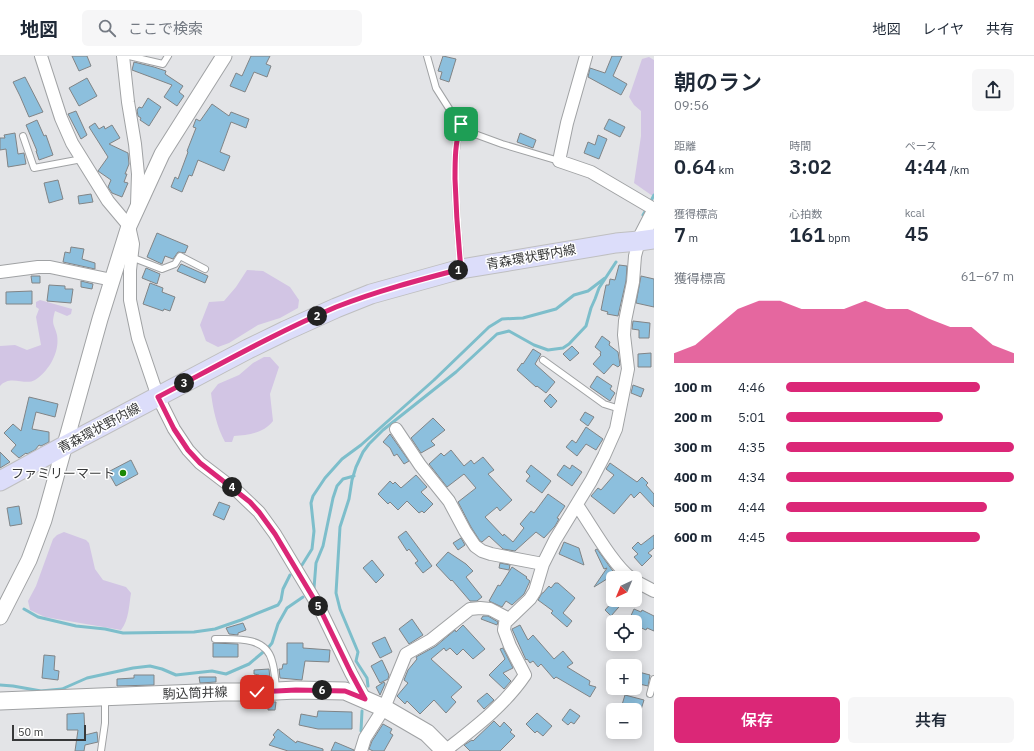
<!DOCTYPE html>
<html lang="ja">
<meta charset="utf-8">
<style>
:root{--surface:#fff;--page:#f6f6f7;--text:#1f2937;--muted:#747a83;--line:#e0e1e3;--accent:#db2777}
body{margin:0;font-family:"IBM Plex Sans","Noto Sans JP",sans-serif;background:var(--page);color:var(--text);height:100vh;display:flex;flex-direction:column;font-size:15px;white-space:nowrap}
*{box-sizing:border-box;margin:0}
p{font-size:13px;color:var(--muted)}
.icon{flex:none;width:22px;height:22px;fill:none;stroke:currentColor;stroke-width:2;stroke-linecap:round;stroke-linejoin:round}
.map{position:relative;flex:1;overflow:hidden}
.details{display:flex;flex-direction:column;background:var(--surface);width:380px}
.details>*{flex:none}
.needle{width:26px;rotate:224deg}
.buttons{position:absolute;left:606px;top:515px;display:grid;gap:8px}
.buttons a{display:grid;place-items:center;width:36px;height:36px;border-radius:6px;background:var(--surface);box-shadow:0 2px 10px #0003;font-size:20px}
.scale{position:absolute;left:12px;bottom:10px;width:74px;box-sizing:border-box;padding-left:4px;border:2px solid #373839;border-top:0;font-size:11px;line-height:14px;white-space:nowrap;color:#373839;-webkit-text-stroke:3px #fff;paint-order:stroke}
.pin{position:absolute;display:grid;place-items:center;width:34px;height:34px;color:#fff;margin:-17px;border-radius:8px;box-shadow:0 2px 6px #0006}
.km{position:absolute;width:20px;height:20px;margin:-10px;border-radius:50%;background:#222;color:#fff;font-size:11px;line-height:20px;text-align:center}
.round{display:grid;place-items:center;flex:none;width:42px;height:42px;border-radius:6px;background:var(--page)}
.summary{display:flex;align-items:center;justify-content:space-between;height:68px;padding:0 20px}
h1{font-size:22px;font-weight:600;line-height:30px}
.metrics{display:grid;grid-template-columns:repeat(3,1fr);gap:6px;height:68px;padding:4px 20px}
.metrics div{display:grid;align-content:center}
.metrics b{font-size:20px;font-weight:600}
.metrics small{font-size:11px;font-weight:400}
.metrics p{font-size:11px}
.chart{height:112px;padding:8px 20px}
.chart p{display:flex;justify-content:space-between}
.chart svg{width:100%;height:72px;margin-top:4px;fill:var(--accent);opacity:.7}
.primary-button{display:flex;gap:8px;margin-top:auto;padding:8px 20px}
.primary-button a{flex:1;height:46px;border-radius:6px;background:var(--accent);color:#fff;font-size:16px;font-weight:600;line-height:46px;text-align:center}
.primary-button a+a{background:var(--page);color:var(--text)}
ul{padding:0 20px;list-style:none;font-size:13px}
li{display:grid;grid-template-columns:64px 48px 1fr;align-items:center;height:30px}
li i{height:10px;border-radius:5px;background:var(--accent)}
header{display:flex;align-items:center;gap:24px;box-sizing:border-box;height:56px;padding:0 20px;background:var(--surface);border-bottom:1px solid var(--line)}
header strong{font-size:19px}
nav{display:flex;gap:22px;margin-inline-start:auto;font-size:14px}
.search{width:280px;height:36px;background:var(--page);display:flex;align-items:center;gap:10px;box-sizing:border-box;padding:0 14px;border-radius:6px;color:var(--muted);font-size:15px}
main{display:flex;flex:1;min-height:0}
.map>svg:first-child{display:block}
.green{fill:#d2c5e4}
.lines{fill:none;stroke-linecap:round;stroke-linejoin:round}
.stream{stroke:#7dbecb;stroke-width:3}
.building{fill:#8cbfdd;stroke:#818486}
.service-casing{stroke:#a0a2a4;stroke-width:8}
.minor-casing{stroke:#a0a2a4;stroke-width:14}
.tertiary-casing{stroke:#a0a2a4;stroke-width:17}
.secondary-casing{stroke:#a0a2a4;stroke-width:19}
.primary-casing{stroke:#bfbfc0;stroke-width:21}
.service{stroke:#fff;stroke-width:6}
.minor{stroke:#fff;stroke-width:12}
.tertiary{stroke:#fff;stroke-width:15}
.secondary{stroke:#fff;stroke-width:17}
.primary{stroke:#dcddfa;stroke-width:19}
.route-casing{stroke:#fff;stroke-width:8}
.route{stroke:#db2777;stroke-width:5}
.poi-dot{fill:#1a8905;stroke:#fff;stroke-width:1.5}
.labels{text-anchor:middle;dominant-baseline:central;stroke-width:3;stroke-linejoin:round;paint-order:stroke}
.street-label{font-size:13px;fill:#373839;stroke:#fff}
.poi-label{font-size:13px;fill:#373839;stroke:#fff;text-anchor:end}
</style>
<header>
<strong>地図</strong>
<div class="search"><svg class="icon" aria-label="search" viewBox="0 0 24 24"><circle cx="10" cy="10" r="6"/><path d="M15 15l6 6"/></svg>ここで検索</div>
<nav><a>地図</a><a>レイヤ</a><a>共有</a></nav>
</header>
<main>
<div class="map">
<svg width="654" height="695" viewBox="0 0 654 695">
<rect width="100%" height="100%" fill="#e3e4e7"/>
<path class="green" d="M649,1L654,4V141L634,127L641,80V55L634,49L629,41L642,3Z
M247,214L263,215L290,231L299,244L298,252L280,262L258,269L229,287L218,291L206,285L200,269L209,246L224,245L236,231Z
M40,244L72,253L71,258L67,260L55,255C51,269 54,267 57,279C60,296 49,315 35,324C25,330 10,318 0,330V290L15,289L27,294L41,289L36,261L39,253L36,251V246Z
M264,301H270L279,311L270,338L273,365C264,377 248,379 234,380L232,386H225C217,371 213,354 211,337L218,328L239,319L253,307Z
M64,476L86,484L89,487L95,513L103,524L126,531L131,537C129,549 129,564 121,574L45,561L30,554L28,545L36,530L53,483L57,479Z"/>
<g class="lines">
<path class="stream" d="M651,145L654,139
M643,159L646,154
M302,509L312,493L314,475L311,447L313,440L325,422L342,403L361,389L434,324L489,271L502,263L523,262L556,253L574,239L588,235L605,222
M314,532L316,507L323,490L333,442L337,430L343,423L354,420
M24,553L38,561L59,566L76,570L105,573L123,577L194,576L215,573L241,564L278,549L281,544L283,533L290,519
M0,629L13,630L41,635L62,633L87,622L133,612L150,610L162,613L176,619L212,615L226,618L249,608L268,592L272,587L278,568L287,552L303,541
M368,630L367,622L356,605L358,596L340,553L336,537L340,471L349,443L352,424L356,411L363,396L369,388L383,374L456,316L497,278L509,275L534,289L548,294L563,292L569,288L586,270L591,252L595,243L599,232L616,206
M361,675L362,655"/>
</g>
<path class="building" d="M72,0H87L91,10L79,15Z
M251,0H270L266,8L271,10L267,21L254,16L245,36L230,30L236,17L242,20Z
M443,0L456,3L449,26L440,23L442,16L438,15Z
M612,0H622L613,20L627,28L621,39L588,21L590,12L605,17Z
M134,6L154,11L166,15L165,18L183,30L179,36L184,40L177,50L164,41L172,29L132,14Z
M25,21L43,56L29,61L20,40L13,26Z
M87,22L97,40L79,50L69,32Z
M148,42L161,51L149,70L140,64L141,62L138,60L137,54L139,51L142,52Z
M212,48L229,60L231,56L249,63L246,72L231,66L220,96L230,100L224,115L198,104L192,120L189,119L182,136L171,131L175,121L178,123L188,96L187,95L196,72L193,71L196,63L200,65Z
M76,55L87,79L81,83L68,58Z
M609,63L625,71L620,81L604,73Z
M37,64L44,80L46,79L53,99L39,104L36,95H37L26,69Z
M95,67L99,73L104,70L105,73L112,69L120,82L109,88L128,97L129,108L125,118H127L124,126L128,127L122,141L112,137L108,131L111,124L98,115L108,101L89,71Z
M15,77L18,98L24,97L26,108L8,111L6,93L0,94V82H5L4,79Z
M520,77L536,84L533,92L517,86Z
M598,79L607,83L599,103L584,97L588,86L595,89Z
M58,124L63,143L49,147L44,127Z
M91,138L93,146L79,148L78,140Z
M157,177L188,190L185,197L178,196L173,203L165,200L162,208L147,201Z
M71,191L84,193L82,203L95,207V213L63,206L65,196L70,197Z
M181,208L208,220L205,227L177,215Z
M619,209L627,210L626,225L618,260L607,258L608,256L601,254L606,229H609L610,223L615,224Z
M146,212L160,218L157,228L142,222Z
M31,220H40V227H32Z
M641,220L654,223V251L636,247Z
M81,225L93,228L92,233L81,231Z
M150,227L163,232L162,236L175,241L170,255L164,253L163,255L143,248Z
M49,229L65,230V233H73L71,247L47,245Z
M32,235V248H6V236Z
M633,265L650,267L649,282H639V274L632,273Z
M602,280L610,286L609,289L618,296L620,309L618,311L613,308L604,318L593,308L601,299L600,298L601,296L595,291Z
M572,290L579,297L570,305L563,298Z
M533,293L541,298L535,308L555,326L546,337L537,330L536,331L517,314L522,307L523,308Z
M651,297V311H638V298Z
M597,320L612,330L610,333L615,337L610,345L590,331Z
M633,329L644,333L641,341L631,337Z
M550,338L557,345L551,352L544,345Z
M29,341L58,348L55,361L36,356L32,373L49,376V386L41,390L39,389L35,394L27,398L26,397L19,402L11,395L16,389L4,377L13,368L21,375Z
M585,356L594,361L588,370L580,364Z
M433,362L445,374L431,385L435,389L421,397L411,382Z
M586,371L603,383L596,394L586,388L577,400L566,391L572,384L576,387Z
M390,378L409,405L404,408L397,398L394,400L390,392L383,386Z
M451,394L464,410L471,404L474,408L483,401L494,414L488,418L512,444L500,455L497,451L485,461L503,480L504,478L513,486L524,472L520,468L531,455L534,457L548,438L565,450L557,462L559,463L555,470L544,482L536,476L515,495L503,493L489,480L482,486L480,485L471,471L458,446L476,432L464,418L447,431L429,408L441,397L444,400Z
M0,396L10,406L0,412Z
M131,404L138,418L116,430L108,416Z
M610,407L637,426L642,421L648,427L646,429L654,438V451L640,436L634,442L631,438L614,458L591,440L598,432L601,434L614,419L606,413Z
M531,409L551,425L542,437L526,425L530,420L526,416Z
M564,409L570,413L572,409L582,416L572,430L557,419Z
M416,419L427,431L421,436L433,448L424,457L422,455L419,457L407,445L398,454L390,446L388,448L378,438L390,425L393,428L395,426L401,432Z
M219,446L230,450L224,464L213,459Z
M19,450L22,468L10,470L7,452Z
M406,475L432,510L423,517L415,507L418,505L409,493L407,495L398,481Z
M654,479V492L648,497L652,500L642,510L634,501L638,498L632,492L638,486L641,489Z
M461,482L465,489L458,494L453,487Z
M564,486L579,492L584,509L559,498Z
M597,493L615,518L594,531L607,512L604,513L595,494Z
M448,496L466,508L473,515L466,521L482,541L477,545H470L452,524L451,525L436,509Z
M372,504L384,519L376,527L363,512Z
M500,507L510,509L509,514L499,512Z
M512,511L527,521L526,522L530,525L524,538L512,549L506,545L502,551L489,545L498,529L500,530Z
M555,527H558L575,542L563,557L572,565L567,571L551,557L553,555L538,544L542,537H543L549,530L551,532Z
M614,544H625L611,560L605,554Z
M634,553L641,556L642,554L654,560V575L647,572L646,574L635,569V566H628Z
M483,560H488L498,566L497,569L481,563Z
M412,563L423,579L409,588L399,573Z
M243,567L246,574L238,577V579L229,578L226,572Z
M463,569L485,593L473,603L463,593L457,599L450,592L446,595L444,592L431,603L462,631L451,641L456,646L446,657L434,644L420,658L407,645L405,648L397,640L408,627L404,624L408,614L417,603L416,601L436,590L455,574L456,576Z
M520,569L528,584L533,579L554,603L563,595L573,607L567,611L590,625L589,629L596,631L590,641L556,621L554,623L541,608L538,611L533,605L530,607L527,603L526,604L512,573Z
M385,581L392,596L380,602L372,587Z
M213,587L238,588V601H213Z
M287,587H303V592L330,594L329,606L305,605L302,624L280,622L279,613H282L283,608H287Z
M503,592L513,612L503,617L511,625L504,633L489,619L505,603L500,593Z
M44,599L55,600L54,614L59,615L58,624L42,622Z
M382,604L389,619L388,623L380,627L371,610Z
M269,613L270,623H259V619L254,618V614Z
M635,615L650,619L648,630L635,627Z
M134,619H154V629L117,630V623L134,622Z
M199,621H216V626L200,627Z
M384,626L385,628L380,639L376,631Z
M487,637L494,644L484,653L477,645Z
M625,639L644,644L640,657L635,655V654L621,652Z
M268,646H276L275,654H268Z
M570,653L580,660L574,668L571,666L568,669L562,664Z
M318,655L352,656V673H318L299,669L301,658L317,661Z
M84,657L85,679L97,676L98,686L85,689L84,695H75L78,674H67V658Z
M537,657L552,670L543,680L537,675L535,677L526,668Z
M494,665L500,671L504,666L512,674L510,676L515,680L500,695H470L464,689L472,684L473,685Z
M383,668L392,673L390,677L393,679L384,695H373L369,693L372,685Z
M278,673L296,687L297,685L323,693V695H288L269,689L275,681L273,679Z
M335,686L354,694V695H331Z"/>
<g class="lines">
<g class="service-casing">
<path id="service" d="M129,0L163,8L168,0
M427,0L436,32L457,65L472,77L502,88L559,105
M23,80L34,112L82,103
M131,201L162,213L175,208L180,200L205,213
M461,211C458,183 456,155 455,126C455,106 455,87 461,68
M543,304L604,348L620,353
M215,583C235,583 266,580 272,605C275,614 275,624 276,633
M650,638L654,623
M101,695L105,667V641"/>
</g>
<g class="minor-casing">
<path id="minor" d="M41,0L61,62L72,87L108,145L129,170L133,188L130,214V244L138,282L158,341L174,373L188,394L200,407L238,436L259,456L275,478L320,553L351,617L365,643
M123,0L128,46L135,88L138,118L137,149
M586,0L567,67L559,105L591,116L654,153
M0,216L38,211H50L112,224
M396,373L420,409L449,445L465,475L475,490L482,495L491,498L543,508
M577,449C591,469 613,509 631,522
M635,525L654,535
M361,695L365,682L384,652L406,598L431,584L470,553L480,552L490,553L509,563
M445,695C474,672 504,650 525,619L510,590L504,574L505,567L530,543L535,535L543,508L555,484L591,425L604,400L616,373L628,313L624,279L625,265L633,226L635,200L639,185"/>
</g>
<g class="tertiary-casing">
<path id="tertiary" d="M639,185L654,156
M0,561L29,504L44,464L100,263L129,170L162,98L224,0"/>
</g>
<g class="secondary-casing">
<path id="secondary" d="M0,645L223,636H257L296,634L345,635L384,652L427,677L445,695"/>
</g>
<g class="primary-casing">
<path id="primary" d="M0,425L66,389L248,293L285,275L336,252L371,238L461,213L616,187L639,185L654,183"/>
</g>
<use href="#service" class="service"/>
<use href="#minor" class="minor"/>
<use href="#tertiary" class="tertiary"/>
<use href="#secondary" class="secondary"/>
<use href="#primary" class="primary"/>
</g>
<g class="lines">
<g class="route-casing">
<path id="route" d="M257,636L296,634L345,635L365,643L351,617L320,553L275,478L259,456L250,446L200,407L188,394L174,373L158,341C217,310 275,277 336,251C377,235 419,224 461,213C458,183 456,154 455,123C455,104 455,86 461,68"/>
</g>
<use href="#route" class="route"/>
</g>
<circle class="poi-dot" cx="123" cy="417" r="4"/>
<g class="labels">
<g class="street-label">
<text transform="translate(531 201) rotate(-10)">青森環状野内線</text>
<text transform="translate(99 372) rotate(-28)">青森環状野内線</text>
<text transform="translate(195 637) rotate(-2)">駒込筒井線</text>
</g>
<g class="poi-label">
<text x="115" y="417">ファミリーマート</text>
</g>
</g>
</svg>
<div class="buttons">
<a><svg class="needle" viewBox="-14 -14 28 28"><path d="M0-13l5 13h-10z" fill="#e53935"/><path d="M0 13l5-13h-10z" fill="#747a83"/></svg></a>
<a><svg class="icon" aria-label="locate" viewBox="0 0 24 24"><circle cx="12" cy="12" r="6"/><path d="M12 2v4M12 18v4M2 12h4M18 12h4"/></svg></a>
<a>+</a>
<a>−</a>
</div>
<div class="scale">50 m</div>
<div class="pin" style="left:461px;top:68px;background:#1e9e55"><svg class="icon" aria-label="arrive" viewBox="0 0 24 24"><path d="M6 21V4h12l-3 4 3 4H6"/></svg></div>
<div class="pin" style="left:257px;top:636px;background:#d93025"><svg class="icon" aria-label="check" viewBox="0 0 24 24"><path d="M5 12l5 5 9-10"/></svg></div>
<b class="km" style="left:458px;top:214px">1</b>
<b class="km" style="left:317px;top:260px">2</b>
<b class="km" style="left:184px;top:327px">3</b>
<b class="km" style="left:232px;top:431px">4</b>
<b class="km" style="left:318px;top:550px">5</b>
<b class="km" style="left:322px;top:634px">6</b>
</div>
<section class="details">
<div class="summary"><div><h1>朝のラン</h1><p>09:56</p></div><a class="round"><svg class="icon" aria-label="share" viewBox="0 0 24 24"><path d="M12 15V3M7 8l5-5 5 5M5 13v7h14v-7"/></svg></a></div>
<div class="metrics">
<div><p>距離</p><b>0.64<small> km</small></b></div>
<div><p>時間</p><b>3:02</b></div>
<div><p>ペース</p><b>4:44<small> /km</small></b></div>
</div>
<div class="metrics">
<div><p>獲得標高</p><b>7<small> m</small></b></div>
<div><p>心拍数</p><b>161<small> bpm</small></b></div>
<div><p>kcal</p><b>45</b></div>
</div>
<div class="chart"><p><span>獲得標高</span>61–67 m</p>
<svg viewBox="0 0 160 44" preserveAspectRatio="none"><path d="M0 44V38L10 33L20 22L30 11L40 6L50 6L60 11L70 11L80 11L90 6L100 11L110 11L120 17L130 22L140 22L150 33L160 38V44z"/></svg>
</div>
<ul>
<li><b>100 m</b>4:46<i style="width:85%"></i></li>
<li><b>200 m</b>5:01<i style="width:69%"></i></li>
<li><b>300 m</b>4:35<i style="width:100%"></i></li>
<li><b>400 m</b>4:34<i style="width:100%"></i></li>
<li><b>500 m</b>4:44<i style="width:88%"></i></li>
<li><b>600 m</b>4:45<i style="width:85%"></i></li>
</ul>
<div class="primary-button"><a>保存</a><a>共有</a></div>
</section>
</main>
